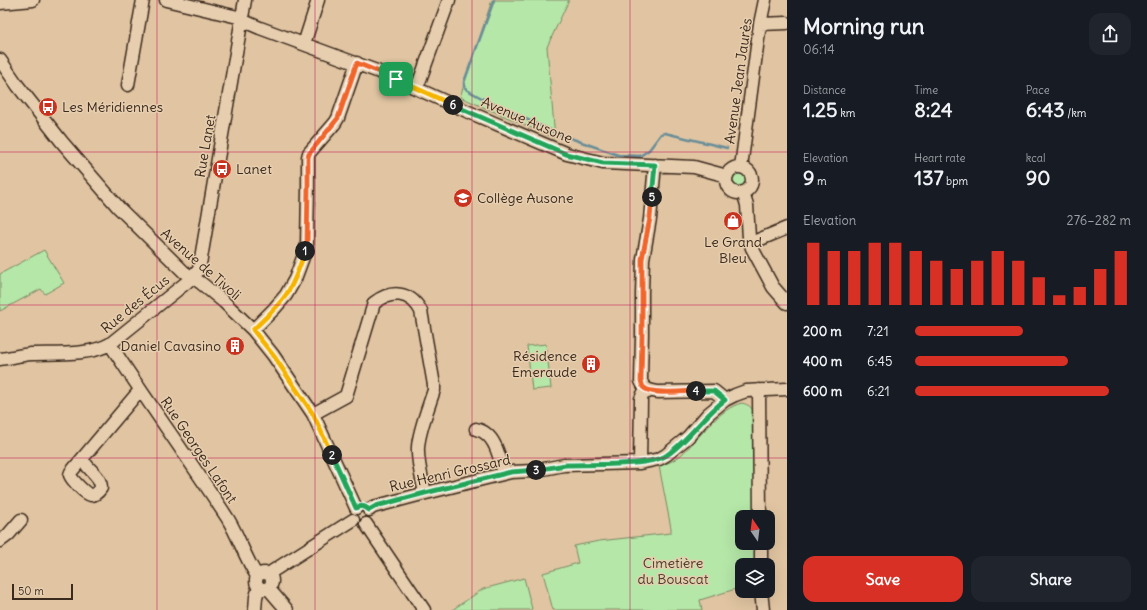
<!DOCTYPE html>
<meta charset="utf-8">
<style>
:root{--surface:#171b24;--page:#20242c;--text:#f1f3f6;--muted:#9ea1a6;--accent:#d93025}
body{margin:0;font-family:Delius,sans-serif;background:var(--page);color:var(--text);height:100vh;display:flex;flex-direction:column;font-size:15px;white-space:nowrap}
*{box-sizing:border-box;margin:0}
p{font-size:13px;color:var(--muted)}
.icon{flex:none;width:22px;height:22px;fill:none;stroke:currentColor;stroke-width:2;stroke-linecap:round;stroke-linejoin:round}
.map{position:relative;flex:1;overflow:hidden}
.sheet{display:flex;flex-direction:column;background:var(--surface);width:360px}
.sheet>*{flex:none}
.needle{width:26px;rotate:346deg}
.tools{position:absolute;left:735px;top:510px;display:grid;gap:8px}
.tools a{display:grid;place-items:center;width:40px;height:40px;border-radius:8px;background:var(--surface);box-shadow:0 4px 16px #0002;font-size:20px}
.scale{position:absolute;left:12px;bottom:10px;width:61px;box-sizing:border-box;padding-left:4px;border:2px solid #3b2a1e;border-top:0;font-size:11px;line-height:14px;white-space:nowrap;color:#3b2a1e;-webkit-text-stroke:3px #e7ceaf;paint-order:stroke}
.pin{position:absolute;display:grid;place-items:center;width:34px;height:34px;color:#fff;margin:-17px;border-radius:8px;box-shadow:0 2px 6px #0006}
.km{position:absolute;width:20px;height:20px;margin:-10px;border-radius:50%;background:#222;color:#fff;font-size:11px;line-height:20px;text-align:center}
.round{display:grid;place-items:center;flex:none;width:42px;height:42px;border-radius:12px;background:var(--page)}
.headline{display:flex;align-items:center;justify-content:space-between;height:68px;padding:0 16px}
h1{font-size:22px;font-weight:800;line-height:30px}
.metrics{display:grid;grid-template-columns:repeat(3,1fr);gap:6px;height:68px;padding:4px 16px}
.metrics div{display:grid;align-content:center}
.metrics b{font-size:20px;font-weight:800}
.metrics small{font-size:11px;font-weight:400}
.metrics p{font-size:11px}
.chart{height:112px;padding:8px 16px}
.chart p{display:flex;justify-content:space-between}
.chart svg{width:100%;height:72px;margin-top:4px;stroke:var(--accent);stroke-width:6}
.cta{display:flex;gap:8px;margin-top:auto;padding:8px 16px}
.cta a{flex:1;height:46px;border-radius:12px;background:var(--accent);color:#fff;font-size:16px;font-weight:800;line-height:46px;text-align:center}
.cta a+a{background:var(--page);color:var(--text)}
ul{padding:0 16px;list-style:none;font-size:13px}
li{display:grid;grid-template-columns:64px 48px 1fr;align-items:center;height:30px}
li i{height:10px;border-radius:5px;background:var(--accent)}
main{display:flex;flex:1;min-height:0}
.map>svg:first-child{display:block}
.green{fill:#b5e7a8;stroke:#788863}
.lines{fill:none;stroke-linecap:round;stroke-linejoin:round}
.stream{stroke:#698d98;stroke-width:2.5}
.minor-casing{stroke:#3b2a1e;stroke-width:15}
.minor{stroke:#e7ceaf;stroke-width:12}
.split-1-casing{stroke:#fff;stroke-width:8}
.split-2-casing{stroke:#fff;stroke-width:8}
.split-3-casing{stroke:#fff;stroke-width:8}
.split-4-casing{stroke:#fff;stroke-width:8}
.split-5-casing{stroke:#fff;stroke-width:8}
.split-6-casing{stroke:#fff;stroke-width:8}
.split-7-casing{stroke:#fff;stroke-width:8}
.split-1{stroke:#f0652b;stroke-width:5}
.split-2{stroke:#f5b400;stroke-width:5}
.split-3{stroke:#22a559;stroke-width:5}
.split-4{stroke:#22a559;stroke-width:5}
.split-5{stroke:#f0652b;stroke-width:5}
.split-6{stroke:#22a559;stroke-width:5}
.split-7{stroke:#f5b400;stroke-width:5}
.grid{fill:none;stroke:#c2185b;stroke-width:1;stroke-opacity:0.55}
.labels{text-anchor:middle;dominant-baseline:central;stroke-width:3;stroke-linejoin:round;paint-order:stroke}
.street-label{font-size:14px;fill:#3b2a1e;stroke:#e7ceaf}
.poi-label{font-size:14px;fill:#3b2a1e;stroke:#e7ceaf;text-anchor:start}
.park-label{font-size:14px;fill:#473d2c;stroke:#e7ceaf}
</style>
<main>
<div class="map">
<svg width="787" height="610" viewBox="0 0 787 610">
<rect width="100%" height="100%" fill="#e1c5a2"/>
<filter id="ink" filterUnits="userSpaceOnUse"><feTurbulence type="fractalNoise" baseFrequency=".025" numOctaves="2"/><feDisplacementMap in="SourceGraphic" scale="8" xChannelSelector="R" yChannelSelector="G"/><feConvolveMatrix kernelMatrix="1 2 1 2 8 2 1 2 1" color-interpolation-filters="sRGB"/></filter>
<g filter="url(#ink)">
<path class="green" d="M492,0H569L547,47L555,138L460,97Z
M733 180a7 7 0 1 1 14 0a7 7 0 1 1-14 0Z
M44,250L64,283L45,294L41,289L0,311V274Z
M546,344L551,388L532,390L527,346Z
M742,403C749,405 752,407 754,413L755,517H742V543H755L756,565H742V587L700,600L702,610H553L543,573L578,563L574,546L599,541L671,533V528L659,466C667,464 675,460 681,455C699,439 719,408 742,403Z
M524,578L532,609L530,610H452L483,589Z"/>
<g class="lines">
<path class="stream" d="M494,0L464,82V86L467,90L489,102L556,133L618,155L640,156L649,150L661,134L665,133L727,148"/>
<g class="minor-casing">
<path id="minor" d="M166,0L242,18L246,22L260,28L382,73L471,113L567,154L603,163L694,167L727,176
M0,3L33,0
M760,24L787,23
M304,44L318,0
M0,60L18,86L62,142L119,208L184,272L201,283L224,302L253,330L273,355L313,414L356,508
M128,85L143,0
M417,88L449,0
M655,165L650,219L643,259L642,293V335L641,381C645,390 648,390 658,392L714,391L725,400
M741,167L760,24L765,0
M726 180a13 13 0 1 1 26 0a13 13 0 1 1-26 0Z
M743,192L747,205L749,238L752,248L773,287L787,303
M751,243L787,228
M253,330L274,309L286,295L295,279L305,252L307,244L308,187V157L309,153L335,123L338,118L357,63
M110,344C148,403 190,460 228,519C239,537 245,558 257,576
M0,359C10,358 20,355 31,354C54,353 89,356 110,344L187,282L199,270L245,0
M759,390L760,517
M313,414L346,396L374,303C391,290 410,291 421,311L434,385V390C429,406 419,430 418,447C417,462 422,478 425,493
M476,429C479,430 483,431 485,433C497,441 500,461 504,473
M83,459C87,470 101,475 101,488C99,491 96,495 91,495C85,494 72,480 70,475L71,472L140,390
M640,463L641,399L643,394L650,391
M369,510L373,507L422,494L511,472L533,471L564,465L640,463L659,459L666,455L688,437L708,414L725,400L735,395L746,391L787,389
M366,524L424,610
M0,541L8,535L21,520
M761,543V565
M256 581a8 8 0 1 1 16 0a8 8 0 1 1-16 0Z
M268,574L353,520
M268,588L287,610
M761,591L763,610
M255,610L256,597L259,587"/>
</g>
<use href="#minor" class="minor"/>
</g>
</g>
<g class="lines" filter="url(#ink)">
<g class="split-1-casing">
<path id="split-1" d="M305,251L307,244L308,187V157L309,154L338,118L357,63L396,79"/>
</g>
<g class="split-2-casing">
<path id="split-2" d="M305,251C300,266 295,282 286,295C277,308 264,319 253,330L273,355L313,414L332,455"/>
</g>
<g class="split-3-casing">
<path id="split-3" d="M332,455L356,508C361,505 365,506 369,510L376,506L425,493L511,472L536,470"/>
</g>
<g class="split-4-casing">
<path id="split-4" d="M536,470C546,469 556,466 567,465C589,464 650,467 667,455C689,440 703,416 725,400L714,391H696"/>
</g>
<g class="split-5-casing">
<path id="split-5" d="M652,197L650,218L642,259V335L641,381C642,383 642,385 643,387C651,396 685,391 696,391"/>
</g>
<g class="split-6-casing">
<path id="split-6" d="M453,105L566,154L603,163L655,165L652,197"/>
</g>
<g class="split-7-casing">
<path id="split-7" d="M396,79L453,105"/>
</g>
<use href="#split-1" class="split-1"/>
<use href="#split-2" class="split-2"/>
<use href="#split-3" class="split-3"/>
<use href="#split-4" class="split-4"/>
<use href="#split-5" class="split-5"/>
<use href="#split-6" class="split-6"/>
<use href="#split-7" class="split-7"/>
</g>
<path class="grid" d="M157,0V610M315,0V610M472,0V610M630,0V610M0,152H787M0,305H787M0,458H787"/>
<defs>
<g id="bus-disc" transform="scale(1)"><circle r="9.5" fill="#c8321e" stroke="#e7ceaf"/><path d="M-5-6H5V4H4V6H2V4H-2V6H-4V4H-5ZM-3.5-4V0h7V-4ZM-3.5 1.2v1.5H-2V1.2ZM2 1.2v1.5H3.5V1.2Z" fill="#fff"/></g>
<g id="school-disc" transform="scale(1)"><circle r="9.5" fill="#c8321e" stroke="#e7ceaf"/><path d="M0-5L7-2L0 1L-7-2ZM-4 1L0 2.5L4 1V4Q0 6-4 4Z" fill="#fff"/></g>
<g id="shop-disc" transform="scale(1)"><circle r="9.5" fill="#c8321e" stroke="#e7ceaf"/><path d="M-5-2.5h2.3a2.7 3.5 0 0 1 5.4 0H5L5.5 6h-11ZM-1.5-2.5h3a1.5 2.3 0 0 0-3 0Z" fill="#fff"/></g>
<g id="building-disc" transform="scale(1)"><circle r="9.5" fill="#c8321e" stroke="#e7ceaf"/><path d="M-4-6H4V6H1V3H-1V6H-4ZM-2.5-4.3h1.7v1.8h-1.7ZM.8-4.3h1.7v1.8H.8ZM-2.5-1h1.7V.8h-1.7ZM.8-1h1.7V.8H.8Z" fill="#fff"/></g>
</defs>
<g fill-rule="evenodd">
<use href="#bus-disc" x="48" y="107"/>
<use href="#bus-disc" x="222" y="169"/>
<use href="#school-disc" x="463" y="198"/>
<use href="#shop-disc" x="733" y="221"/>
<use href="#building-disc" x="235" y="346"/>
<use href="#building-disc" x="591" y="364"/>
</g>
<g class="labels">
<g class="street-label">
<text transform="translate(738 81) rotate(-82)">Avenue Jean Jaurès</text>
<text transform="translate(527 120) rotate(23)">Avenue Ausone</text>
<text transform="translate(205 146) rotate(-80)">Rue Lanet</text>
<text transform="translate(201 264) rotate(41)">Avenue de Tivoli</text>
<text transform="translate(135 304) rotate(-39)">Rue des Écus</text>
<text transform="translate(199 450) rotate(56)">Rue Georges Lafont</text>
<text transform="translate(450 473) rotate(-13)">Rue Henri Grossard</text>
</g>
<g class="poi-label">
<text x="62" y="107">Les Méridiennes</text>
<text x="236" y="169">Lanet</text>
<text x="477" y="198">Collège Ausone</text>
<text x="733" y="242" text-anchor="middle">Le Grand<tspan x="733" dy="16">Bleu</tspan></text>
<text x="221" y="346" text-anchor="end">Daniel Cavasino</text>
<text x="577" y="356" text-anchor="end">Résidence<tspan x="577" dy="16">Emeraude</tspan></text>
</g>
<g class="park-label">
<text x="673" y="563">Cimetière<tspan x="673" dy="16">du Bouscat</tspan></text>
</g>
</g>
</svg>
<div class="tools">
<a><svg class="needle" viewBox="-14 -14 28 28"><path d="M0-13l5 13h-10z" fill="#e53935"/><path d="M0 13l5-13h-10z" fill="#9ea1a6"/></svg></a>
<a><svg class="icon" aria-label="layers" viewBox="0 0 24 24"><path d="M12 4l9 5-9 5-9-5zM3 14l9 5 9-5"/></svg></a>
</div>
<div class="scale">50 m</div>
<div class="pin" style="left:396px;top:79px;background:#1e9e55"><svg class="icon" aria-label="arrive" viewBox="0 0 24 24"><path d="M6 21V4h12l-3 4 3 4H6"/></svg></div>
<b class="km" style="left:305px;top:251px">1</b>
<b class="km" style="left:332px;top:455px">2</b>
<b class="km" style="left:536px;top:470px">3</b>
<b class="km" style="left:696px;top:391px">4</b>
<b class="km" style="left:652px;top:197px">5</b>
<b class="km" style="left:453px;top:105px">6</b>
</div>
<section class="sheet">
<div class="headline"><div><h1>Morning run</h1><p>06:14</p></div><a class="round"><svg class="icon" aria-label="share" viewBox="0 0 24 24"><path d="M12 15V3M7 8l5-5 5 5M5 13v7h14v-7"/></svg></a></div>
<div class="metrics">
<div><p>Distance</p><b>1.25<small> km</small></b></div>
<div><p>Time</p><b>8:24</b></div>
<div><p>Pace</p><b>6:43<small> /km</small></b></div>
</div>
<div class="metrics">
<div><p>Elevation</p><b>9<small> m</small></b></div>
<div><p>Heart rate</p><b>137<small> bpm</small></b></div>
<div><p>kcal</p><b>90</b></div>
</div>
<div class="chart"><p><span>Elevation</span>276–282 m</p>
<svg viewBox="0 0 160 44" preserveAspectRatio="none"><path d="M5 44V6M15 44V11M25 44V11M35 44V6M45 44V6M55 44V11M65 44V17M75 44V22M85 44V17M95 44V11M105 44V17M115 44V27M125 44V38M135 44V33M145 44V22M155 44V11"/></svg>
</div>
<ul>
<li><b>200 m</b>7:21<i style="width:50%"></i></li>
<li><b>400 m</b>6:45<i style="width:71%"></i></li>
<li><b>600 m</b>6:21<i style="width:90%"></i></li>
</ul>
<div class="cta"><a>Save</a><a>Share</a></div>
</section>
</main>
